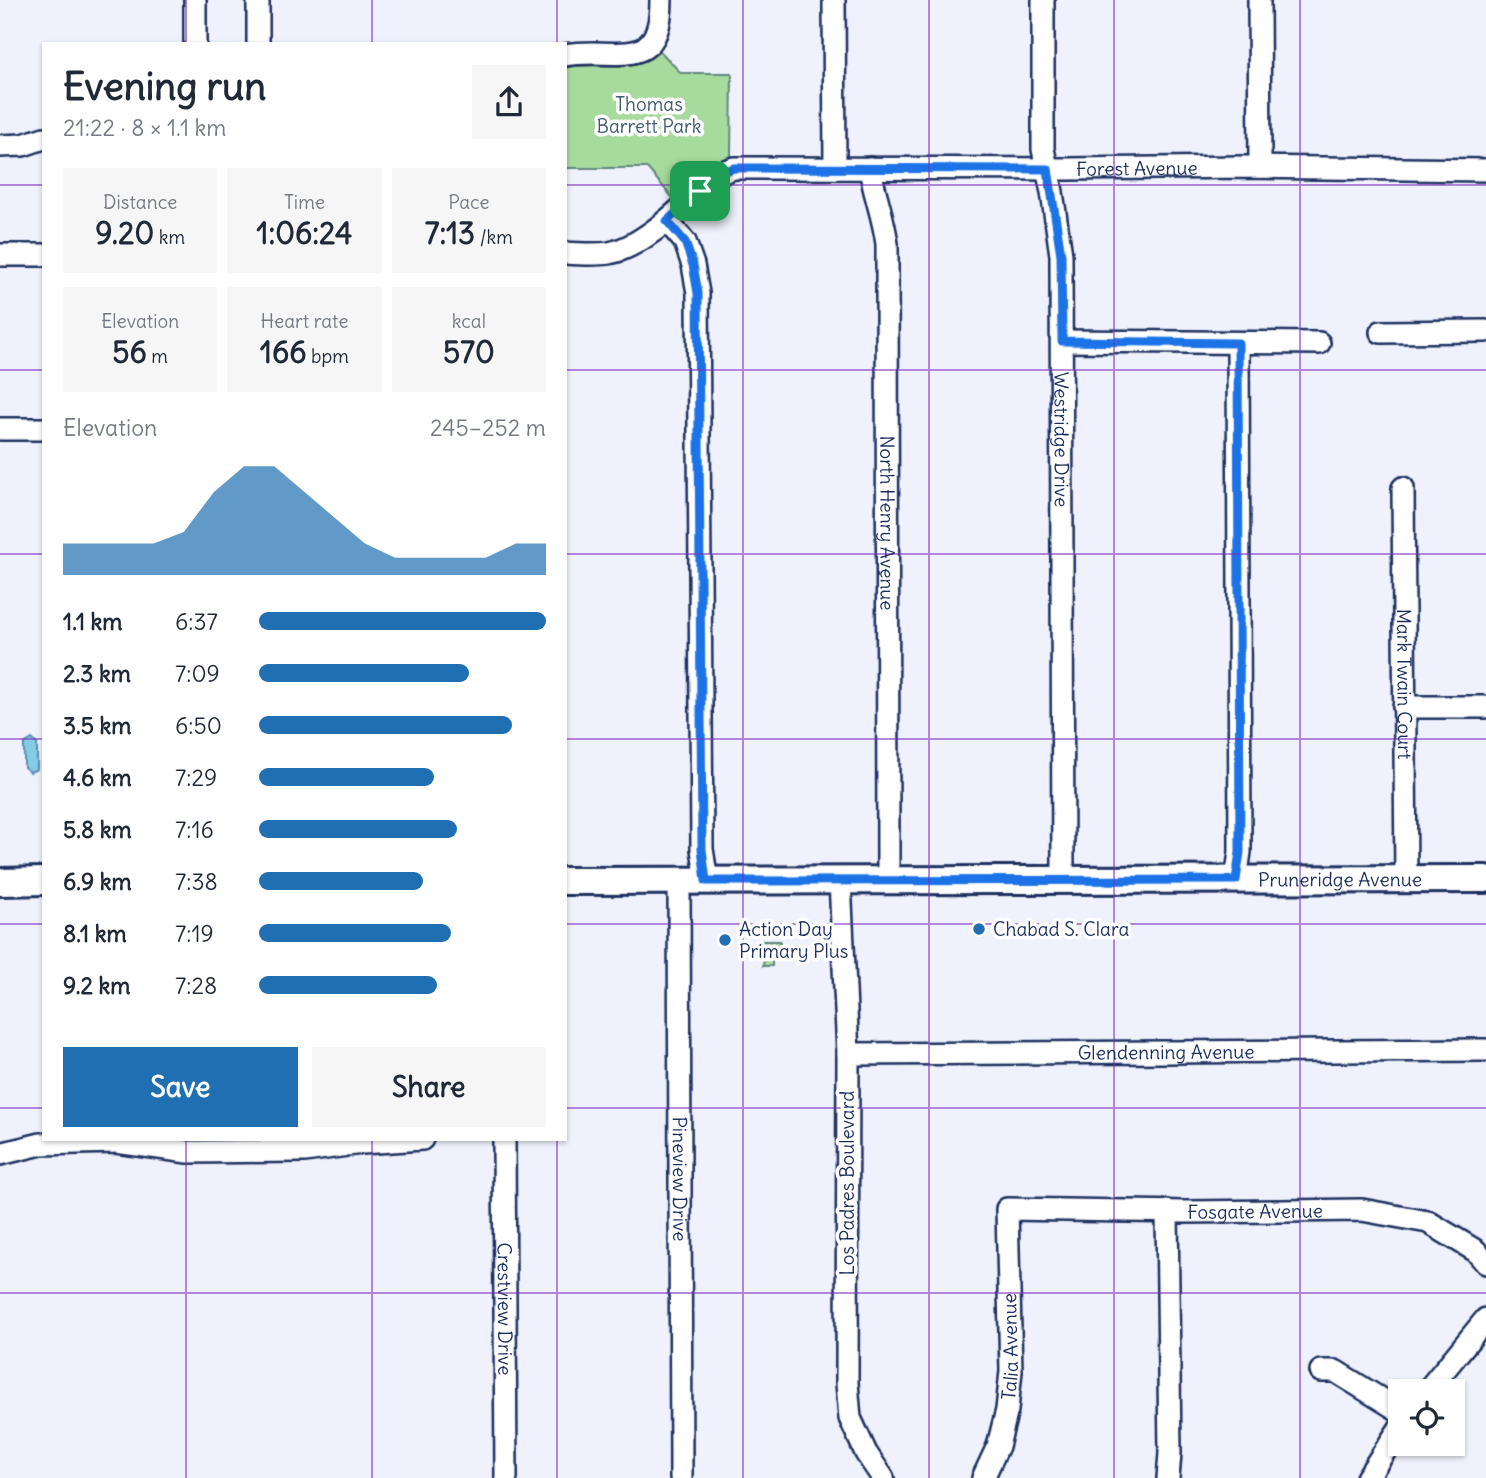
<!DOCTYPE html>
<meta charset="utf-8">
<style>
:root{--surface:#fff;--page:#f6f6f7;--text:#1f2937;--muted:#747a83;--accent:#1f6fb2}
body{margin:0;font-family:Delius,sans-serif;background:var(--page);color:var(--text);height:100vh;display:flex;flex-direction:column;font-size:26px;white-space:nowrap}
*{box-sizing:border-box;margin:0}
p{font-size:23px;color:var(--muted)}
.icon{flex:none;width:38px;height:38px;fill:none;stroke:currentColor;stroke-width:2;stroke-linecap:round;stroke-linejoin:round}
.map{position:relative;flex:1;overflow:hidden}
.details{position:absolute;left:42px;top:42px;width:525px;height:1099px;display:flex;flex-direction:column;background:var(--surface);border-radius:0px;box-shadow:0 2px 5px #0004}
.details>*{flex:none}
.controls{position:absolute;left:1388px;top:1379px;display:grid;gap:14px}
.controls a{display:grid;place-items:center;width:77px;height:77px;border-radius:0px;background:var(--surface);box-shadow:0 2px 5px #0004;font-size:35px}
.pin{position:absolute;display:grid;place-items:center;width:60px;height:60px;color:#fff;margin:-30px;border-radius:14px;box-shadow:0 4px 10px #0006}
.round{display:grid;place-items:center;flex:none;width:74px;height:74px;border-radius:0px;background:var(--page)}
.head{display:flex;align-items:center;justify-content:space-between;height:119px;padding:0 21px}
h1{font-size:38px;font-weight:700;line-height:52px}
.metrics{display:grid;grid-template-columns:repeat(3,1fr);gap:10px;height:119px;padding:7px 21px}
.metrics div{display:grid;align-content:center;border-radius:0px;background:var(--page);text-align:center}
.metrics b{font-size:30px;font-weight:700}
.metrics small{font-size:19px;font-weight:400}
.metrics p{font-size:19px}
.chart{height:196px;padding:14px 21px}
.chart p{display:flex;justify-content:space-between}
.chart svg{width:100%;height:126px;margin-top:7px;fill:var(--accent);opacity:.7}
.button{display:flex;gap:14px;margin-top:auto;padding:14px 21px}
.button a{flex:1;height:80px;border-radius:0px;background:var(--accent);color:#fff;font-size:28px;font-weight:700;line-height:80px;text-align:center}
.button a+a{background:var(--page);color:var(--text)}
ul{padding:0 21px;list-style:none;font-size:23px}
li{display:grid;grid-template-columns:112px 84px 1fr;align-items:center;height:52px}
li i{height:18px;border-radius:9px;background:var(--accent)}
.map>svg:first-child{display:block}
.green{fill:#a7db9d;stroke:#61857e;stroke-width:2}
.water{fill:#84cce5;stroke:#5a8daf;stroke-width:2}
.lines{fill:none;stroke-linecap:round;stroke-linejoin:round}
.minor-casing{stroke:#1b2f5e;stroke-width:26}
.major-casing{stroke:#1b2f5e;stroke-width:32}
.minor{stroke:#fff;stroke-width:21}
.major{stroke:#fff;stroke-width:26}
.route-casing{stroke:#fff;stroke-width:14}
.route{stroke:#1a73e8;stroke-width:9}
.grid{fill:none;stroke:#7b2cbf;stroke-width:2;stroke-opacity:0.55}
.poi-dot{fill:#1f6fb2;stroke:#fff;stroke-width:2.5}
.labels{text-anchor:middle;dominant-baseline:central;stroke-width:7;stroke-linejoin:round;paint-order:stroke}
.park-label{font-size:19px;fill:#3e5a6e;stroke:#fff}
.street-label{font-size:19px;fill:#1b2f5e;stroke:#fff}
.poi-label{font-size:19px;fill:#1b2f5e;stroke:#fff;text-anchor:start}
</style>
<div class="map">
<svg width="1486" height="1478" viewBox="0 0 1486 1478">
<rect width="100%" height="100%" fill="#eff2fc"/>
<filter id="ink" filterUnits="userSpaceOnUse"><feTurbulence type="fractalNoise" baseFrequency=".0143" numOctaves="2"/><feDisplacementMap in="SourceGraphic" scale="14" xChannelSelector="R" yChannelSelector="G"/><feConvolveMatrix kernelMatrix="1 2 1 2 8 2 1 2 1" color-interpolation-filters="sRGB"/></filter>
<g filter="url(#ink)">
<path class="green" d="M660,51L681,73H732L731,156L715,162L673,198L647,168H565V68C599,60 631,76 660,51Z
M762,941H780V952H772V966H763L764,959L760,954Z"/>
<path class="water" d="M32,739L37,744V769L30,772L24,767V744Z"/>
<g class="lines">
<g class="minor-casing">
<g id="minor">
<path d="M195,0V44"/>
<path d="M834,0L835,168"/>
<path id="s1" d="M1043,0V149L1052,192L1061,255L1063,880"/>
<path d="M1259,0L1260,167"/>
<path d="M258,44V0"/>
<path d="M565,55C615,46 661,75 661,0"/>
<path d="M0,146L23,145L44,138"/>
<path id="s2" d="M870,168C874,194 884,218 887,244L888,881"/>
<path d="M667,221L685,242L693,265L698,293L702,849L707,881"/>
<path id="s3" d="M565,253C580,254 595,255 609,253C645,247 689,200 716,177L725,171L734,168L1068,169L1245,167L1486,170"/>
<path d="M0,255H44"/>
<path d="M1381,332L1486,331"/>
<path d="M1062,341L1319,343"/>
<path d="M0,429H44"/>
<path id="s4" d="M1403,488L1406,880"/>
<path d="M1404,707H1486"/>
<path d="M840,880L848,1054L847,1383L850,1418L866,1453L883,1478"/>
<path d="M1236,880L1240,852L1238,343"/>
<path id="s5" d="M679,881L681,1478"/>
<path id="s6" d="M848,1054L1486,1050"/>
<path id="s7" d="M504,1139L506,1478"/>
<path d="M0,1154L41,1144L116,1142L188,1152L305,1151L362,1143L422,1139"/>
<path d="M1167,1211L1170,1453L1168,1478"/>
<path d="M1321,1371H1335L1400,1411"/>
<path d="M1427,1391L1486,1319"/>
<path id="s8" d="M983,1478L998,1446L1007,1410L1011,1371L1007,1209L1185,1212L1362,1210L1428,1222L1476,1251L1486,1263"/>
<path d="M1367,1478L1400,1428"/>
</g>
</g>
<g class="major-casing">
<g id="major">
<path id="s9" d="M565,881L1486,879"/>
<path d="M0,882L44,881"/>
</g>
</g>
<use href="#minor" class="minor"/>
<use href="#major" class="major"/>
</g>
</g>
<g class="lines" filter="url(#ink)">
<g class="route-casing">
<path id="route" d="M734,168L1048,169L1061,255L1062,341L1238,343L1240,852L1236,880L706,881L702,849L698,293L693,265L685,242L667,221L716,177L725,171Z"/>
</g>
<use href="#route" class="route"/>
</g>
<path class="grid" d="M186,0V44M372,0V44M557,0V44M743,0V1478M929,0V1478M1114,0V1478M1300,0V1478M0,185H44M565,185H1486M0,370H44M565,370H1486M0,554H44M565,554H1486M0,739H44M565,739H1486M0,924H44M565,924H1486M0,1108H44M565,1108H1486M186,1139V1478M372,1139V1478M557,1139V1478M0,1293H1486"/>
<g class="poi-dot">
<circle cx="979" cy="929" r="7"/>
<circle cx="725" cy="940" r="7"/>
</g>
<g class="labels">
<g class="park-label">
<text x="649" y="104">Thomas<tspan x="649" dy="22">Barrett Park</tspan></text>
</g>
<g class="street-label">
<text stroke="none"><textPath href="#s3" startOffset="600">Forest Avenue</textPath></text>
<text stroke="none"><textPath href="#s1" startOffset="441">Westridge Drive</textPath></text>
<text stroke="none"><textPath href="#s2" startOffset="357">North Henry Avenue</textPath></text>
<text stroke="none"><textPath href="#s4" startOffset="196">Mark Twain Court</textPath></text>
<text stroke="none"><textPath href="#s9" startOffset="775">Pruneridge Avenue</textPath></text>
<text stroke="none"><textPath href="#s6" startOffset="318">Glendenning Avenue</textPath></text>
<text stroke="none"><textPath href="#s5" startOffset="298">Pineview Drive</textPath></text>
<text transform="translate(847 1183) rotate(-90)">Los Padres Boulevard</text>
<text stroke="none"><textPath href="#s8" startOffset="522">Fosgate Avenue</textPath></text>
<text stroke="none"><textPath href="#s7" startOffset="170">Crestview Drive</textPath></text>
<text stroke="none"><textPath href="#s8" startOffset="136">Talia Avenue</textPath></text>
</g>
<g class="poi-label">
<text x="739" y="929">Action Day<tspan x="739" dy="22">Primary Plus</tspan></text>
<text x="993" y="929">Chabad S. Clara</text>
</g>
</g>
</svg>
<div class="controls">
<a><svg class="icon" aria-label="locate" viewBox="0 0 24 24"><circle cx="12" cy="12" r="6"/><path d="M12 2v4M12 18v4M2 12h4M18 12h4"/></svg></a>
</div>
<div class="pin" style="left:700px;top:191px;background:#1e9e55"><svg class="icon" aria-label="arrive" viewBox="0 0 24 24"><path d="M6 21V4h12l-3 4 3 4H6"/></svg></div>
<section class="details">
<div class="head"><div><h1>Evening run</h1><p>21:22 · 8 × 1.1 km</p></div><a class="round"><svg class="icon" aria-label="share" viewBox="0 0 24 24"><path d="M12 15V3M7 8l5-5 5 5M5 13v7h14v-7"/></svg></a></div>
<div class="metrics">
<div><p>Distance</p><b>9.20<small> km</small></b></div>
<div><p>Time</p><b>1:06:24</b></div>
<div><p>Pace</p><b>7:13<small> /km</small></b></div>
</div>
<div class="metrics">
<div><p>Elevation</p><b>56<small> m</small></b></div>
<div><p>Heart rate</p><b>166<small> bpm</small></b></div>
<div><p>kcal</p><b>570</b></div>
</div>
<div class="chart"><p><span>Elevation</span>245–252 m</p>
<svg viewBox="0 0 160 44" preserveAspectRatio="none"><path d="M0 44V33L10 33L20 33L30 33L40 29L50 15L60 6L70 6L80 15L90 24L100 33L110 38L120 38L130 38L140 38L150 33L160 33V44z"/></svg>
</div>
<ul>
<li><b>1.1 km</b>6:37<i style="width:100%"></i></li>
<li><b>2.3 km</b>7:09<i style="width:73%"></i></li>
<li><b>3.5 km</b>6:50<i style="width:88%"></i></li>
<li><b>4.6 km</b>7:29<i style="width:61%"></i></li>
<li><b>5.8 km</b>7:16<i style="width:69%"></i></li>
<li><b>6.9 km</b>7:38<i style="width:57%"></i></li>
<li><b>8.1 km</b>7:19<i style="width:67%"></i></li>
<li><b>9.2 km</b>7:28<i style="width:62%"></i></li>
</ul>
<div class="button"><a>Save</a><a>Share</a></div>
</section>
</div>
